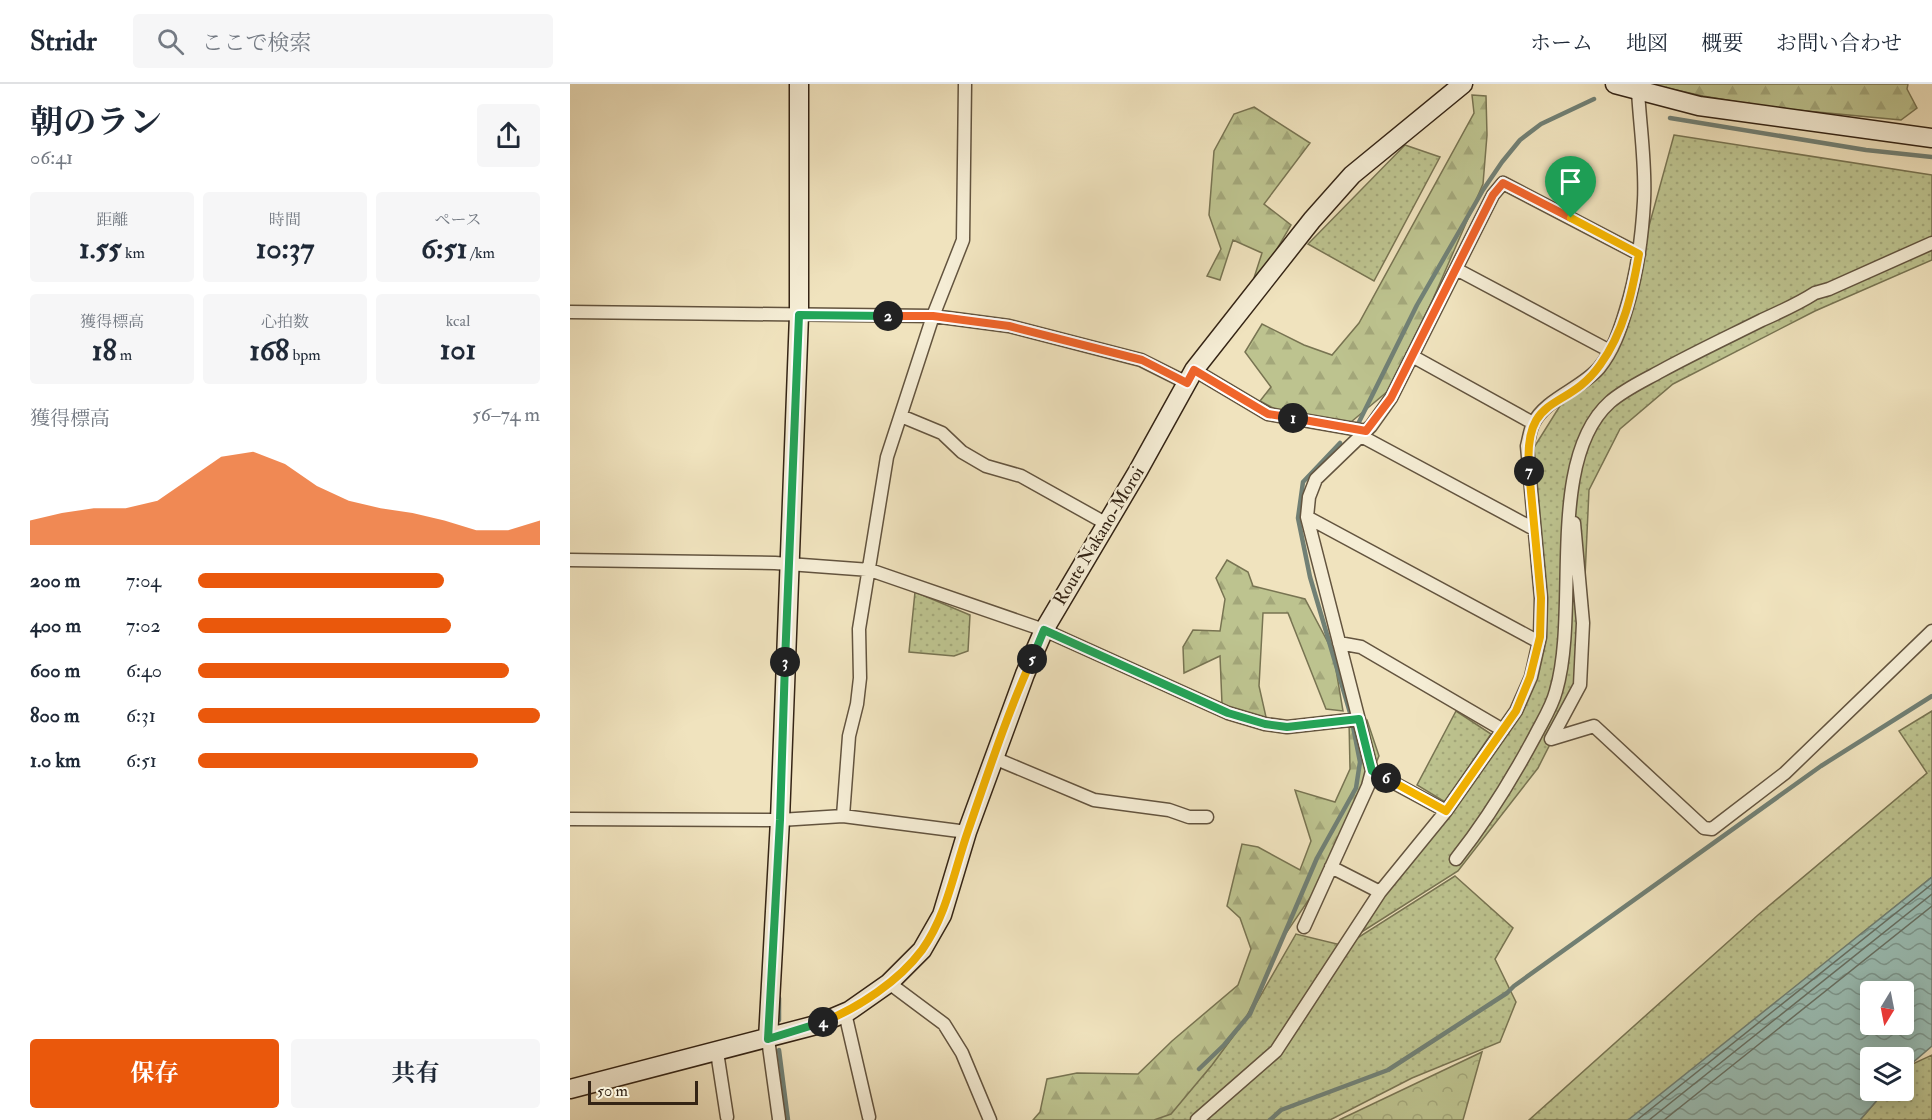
<!DOCTYPE html>
<html lang="ja">
<meta charset="utf-8">
<style>
:root{--surface:#fff;--page:#f6f6f7;--text:#1f2937;--muted:#747a83;--line:#e0e1e3;--accent:#ea580c}
body{margin:0;font-family:"IM FELL Double Pica","Noto Serif JP",serif;background:var(--page);color:var(--text);height:100vh;display:flex;flex-direction:column;font-size:22px;white-space:nowrap}
*{box-sizing:border-box;margin:0}
p{font-size:20px;color:var(--muted)}
.icon{flex:none;width:33px;height:33px;fill:none;stroke:currentColor;stroke-width:2;stroke-linecap:round;stroke-linejoin:round}
.map{position:relative;flex:1;overflow:hidden}
.side{display:flex;flex-direction:column;background:var(--surface);width:570px}
.side>*{flex:none}
.needle{width:39px;rotate:190deg}
.controls{position:absolute;left:1290px;top:897px;display:grid;gap:12px}
.controls a{display:grid;place-items:center;width:54px;height:54px;border-radius:6px;background:var(--surface);box-shadow:0 3px 15px #0003;font-size:30px}
.scale{position:absolute;left:18px;bottom:15px;width:110px;box-sizing:border-box;padding-left:6px;border:3px solid #342415;border-top:0;font-size:16px;line-height:21px;white-space:nowrap;color:#342415;-webkit-text-stroke:4px #f5edd5;paint-order:stroke}
.pin{position:absolute;display:grid;place-items:center;width:51px;height:51px;color:#fff;margin:-62px -26px;border-radius:50% 50% 50% 0;rotate:-45deg;box-shadow:0 0 6px #0007}
.pin .icon{rotate:45deg}
.km{position:absolute;width:30px;height:30px;margin:-15px;border-radius:50%;background:#222;color:#fff;font-size:16px;line-height:30px;text-align:center}
.round{display:grid;place-items:center;flex:none;width:63px;height:63px;border-radius:6px;background:var(--page)}
.overview{display:flex;align-items:center;justify-content:space-between;height:102px;padding:0 30px}
h1{font-size:33px;font-weight:700;line-height:45px}
.figures{display:grid;grid-template-columns:repeat(3,1fr);gap:9px;height:102px;padding:6px 30px}
.figures div{display:grid;align-content:center;border-radius:6px;background:var(--page);text-align:center}
.figures b{font-size:30px;font-weight:700}
.figures small{font-size:16px;font-weight:400}
.figures p{font-size:16px}
.chart{height:168px;padding:12px 30px}
.chart p{display:flex;justify-content:space-between}
.chart svg{width:100%;height:108px;margin-top:6px;fill:var(--accent);opacity:.7}
.cta{display:flex;gap:12px;margin-top:auto;padding:12px 30px}
.cta a{flex:1;height:69px;border-radius:6px;background:var(--accent);color:#fff;font-size:24px;font-weight:700;line-height:69px;text-align:center}
.cta a+a{background:var(--page);color:var(--text)}
ul{padding:0 30px;list-style:none;font-size:20px}
li{display:grid;grid-template-columns:96px 72px 1fr;align-items:center;height:45px}
li i{height:15px;border-radius:8px;background:var(--accent)}
header{display:flex;align-items:center;gap:36px;box-sizing:border-box;height:84px;padding:0 30px;background:var(--surface);border-bottom:2px solid var(--line)}
header strong{font-size:28px}
nav{display:flex;gap:33px;margin-inline-start:auto;font-size:21px}
.search{width:420px;height:54px;background:var(--page);display:flex;align-items:center;gap:15px;box-sizing:border-box;padding:0 21px;border-radius:6px;color:var(--muted);font-size:22px}
main{display:flex;flex:1;min-height:0}
.map>svg:first-child{display:block}
.grass{fill:url(#grass-dots);stroke:#787452;stroke-width:1.5}
.forest{fill:url(#forest-firs);stroke:#787452;stroke-width:1.5}
.park{fill:url(#park-crowns);stroke:#787452;stroke-width:1.5}
.water{fill:url(#water-waves);stroke:#718075;stroke-width:1.5;fill-rule:evenodd}
.lines{fill:none;stroke-linecap:round;stroke-linejoin:round}
.shore{stroke:#677165;stroke-width:1.5}
.stream{stroke:#718075;stroke-width:4.5}
.street-casing{stroke:#63543f;stroke-width:15}
.secondary-casing{stroke:#342415;stroke-width:21}
.street{stroke:#f5edd5;stroke-width:12}
.secondary{stroke:#f5edd5;stroke-width:18}
.split-1-casing{stroke:#fff;stroke-width:12}
.split-2-casing{stroke:#fff;stroke-width:12}
.split-3-casing{stroke:#fff;stroke-width:12}
.split-4-casing{stroke:#fff;stroke-width:12}
.split-5-casing{stroke:#fff;stroke-width:12}
.split-6-casing{stroke:#fff;stroke-width:12}
.split-7-casing{stroke:#fff;stroke-width:12}
.split-8-casing{stroke:#fff;stroke-width:12}
.split-1{stroke:#f0652b;stroke-width:8}
.split-2{stroke:#f0652b;stroke-width:8}
.split-3{stroke:#22a559;stroke-width:8}
.split-4{stroke:#22a559;stroke-width:8}
.split-5{stroke:#f5b400;stroke-width:8}
.split-6{stroke:#22a559;stroke-width:8}
.split-7{stroke:#f5b400;stroke-width:8}
.split-8{stroke:#f5b400;stroke-width:8}
.labels{text-anchor:middle;dominant-baseline:central;stroke-width:4.5;stroke-linejoin:round;paint-order:stroke}
.street-label{font-size:18px;fill:#342415;stroke:#f5edd5}
</style>
<header>
<strong>Stridr</strong>
<div class="search"><svg class="icon" aria-label="search" viewBox="0 0 24 24"><circle cx="10" cy="10" r="6"/><path d="M15 15l6 6"/></svg>ここで検索</div>
<nav><a>ホーム</a><a>地図</a><a>概要</a><a>お問い合わせ</a></nav>
</header>
<main>
<section class="side">
<div class="overview"><div><h1>朝のラン</h1><p>06:41</p></div><a class="round"><svg class="icon" aria-label="share" viewBox="0 0 24 24"><path d="M12 15V3M7 8l5-5 5 5M5 13v7h14v-7"/></svg></a></div>
<div class="figures">
<div><p>距離</p><b>1.55<small> km</small></b></div>
<div><p>時間</p><b>10:37</b></div>
<div><p>ペース</p><b>6:51<small> /km</small></b></div>
</div>
<div class="figures">
<div><p>獲得標高</p><b>18<small> m</small></b></div>
<div><p>心拍数</p><b>168<small> bpm</small></b></div>
<div><p>kcal</p><b>101</b></div>
</div>
<div class="chart"><p><span>獲得標高</span>56–74 m</p>
<svg viewBox="0 0 160 44" preserveAspectRatio="none"><path d="M0 44V34L10 31L20 29L30 29L40 26L50 17L60 8L70 6L80 11L90 20L100 26L110 29L120 31L130 34L140 38L150 38L160 34V44z"/></svg>
</div>
<ul>
<li><b>200 m</b>7:04<i style="width:72%"></i></li>
<li><b>400 m</b>7:02<i style="width:74%"></i></li>
<li><b>600 m</b>6:40<i style="width:91%"></i></li>
<li><b>800 m</b>6:31<i style="width:100%"></i></li>
<li><b>1.0 km</b>6:51<i style="width:82%"></i></li>
</ul>
<div class="cta"><a>保存</a><a>共有</a></div>
</section>
<div class="map">
<svg width="1362" height="1036" viewBox="0 0 1362 1036">
<defs>
<pattern id="grass-dots" width="8" height="8" patternUnits="userSpaceOnUse" patternTransform="scale(1.5)"><rect width="8" height="8" fill="#bdc38f"/><path d="M2 2h.1M6 6h.1" fill="none" stroke="#a3a77a" stroke-width="1.8" stroke-linecap="round"/></pattern>
<pattern id="forest-firs" width="22" height="20" patternUnits="userSpaceOnUse" patternTransform="scale(1.5)"><rect width="22" height="20" fill="#bdc38f"/><path d="M5 1l3.5 6h-7zM16 11l3.5 6h-7z" fill="#a3a77a"/></pattern>
<pattern id="park-crowns" width="20" height="18" patternUnits="userSpaceOnUse" patternTransform="scale(1.5)"><rect width="20" height="18" fill="#bdc38f"/><path d="M2 6a3 3 0 1 1 6 0M12 15a3 3 0 1 1 6 0" fill="none" stroke="#a3a77a"/></pattern>
<pattern id="water-waves" width="16" height="10" patternUnits="userSpaceOnUse" patternTransform="scale(1.5)"><rect width="16" height="10" fill="#9abeb5"/><path d="M0 5q4-4 8 0t8 0" fill="none" stroke="#7e9a92"/></pattern>
</defs>
<rect width="100%" height="100%" fill="#f0e3be"/>
<filter id="stains"><feTurbulence type="fractalNoise" baseFrequency=".00333" numOctaves="4"/><feColorMatrix values="0 0 0 0 .2 0 0 0 0 .09 0 0 0 0 .02 0 0 0 .5 -.17"/></filter>
<radialGradient id="worn" r=".72"><stop offset=".6" stop-color="#630" stop-opacity="0"/><stop offset="1" stop-color="#630" stop-opacity=".3"/></radialGradient>
<path class="grass" d="M1104,51L1362,91V176L1245,227L1103,300L1050,345L1019,406L1010,601L968,684L888,787L779,856L918,668L958,598L971,514L958,373L998,309L1029,284L1051,244Z
M835,61L870,73L804,197L738,160Z
M345,508L400,531L398,567L384,572L339,568Z
M886,627L921,650L875,718L847,701Z
M1362,627V793L1060,1036H959L1188,831L1357,689L1329,647Z
M885,792L943,844L925,875L946,918L930,958L842,994L760,1036H522L633,992L680,930L726,850L775,862Z
M1362,971V1036H1290L1315,1007L1334,1006V986L1336,983Z"/>
<path class="forest" d="M1079,0H1338L1337,5L1347,24L1331,36L1204,24L1133,12Z
M902,11L916,12L917,51L913,100L863,215L818,307L775,343L707,326L690,317L701,303L675,268L692,240L734,261L762,271L789,239L904,29Z
M684,23L740,59L694,120L721,141L690,194L683,197L692,169L663,156L650,196L637,192L651,165L639,131L644,67L664,30Z
M657,476L678,488L683,502L735,515L763,568L773,627L756,625L718,529H693L689,602L696,633L678,635L652,620L650,572L614,589L613,563L623,546L650,547L655,515L646,494Z
M779,636H797L809,672L761,783L712,855L692,903L673,939L642,981L601,1030L584,1036H463L470,1028L477,995L507,989L568,990L602,957L668,901L681,865L670,834L657,822L672,760L688,763L730,786L741,757L725,706L765,718L780,685Z"/>
<path class="park" d="M912,968L893,1036H769Z"/>
<path class="water" d="M1362,793V962L1334,986V974H1300V1006L1315,1007L1290,1036H1058ZM1300,908H1334V940H1300Z"/>
<g class="lines">
<path class="shore" d="M1067,1036L1362,800
M1079,1036L1362,810
M1094,1036L1362,822"/>
<path class="stream" d="M1100,34L1296,66L1362,73
M788,340L847,221L913,106L932,78L950,56L971,40L1024,15
M209,936V914
M209,966L218,1036
M629,985L654,961L680,930L747,774L786,704L790,678L781,632L740,493L728,434L733,398L770,359
M700,1036L711,1026L818,986L937,909L944,902L1251,682L1362,612"/>
<g class="street-casing">
<path id="street" d="M886,185L1040,267
M0,228L363,232L439,242L571,276L617,299
M842,272L963,339
M624,286L698,330L796,347
M331,332L372,349L392,368L416,382L451,392L537,440
M791,352L964,445
M737,433L969,558
M1004,439L1013,539L1010,601L981,655L1024,642L1134,744L1142,745L1215,689L1362,547
M0,476L205,479L300,486L474,546L658,629L695,640L717,643L789,635
M769,559L791,563L933,646
M424,674L524,716L599,726L619,733H637
M802,687L876,727
M273,732L279,652L287,620L290,594L289,545L317,373L363,232L393,156L395,0
M0,735L210,736L273,732L397,748
M886,775C916,737 942,695 965,652C972,638 982,623 986,607C1010,526 975,376 1040,318C1055,305 1073,297 1091,287C1124,269 1158,253 1192,236C1210,228 1228,220 1245,209L1259,205L1362,159
M761,783L810,808
M734,843L798,702L802,687L737,433L739,413L746,395L801,342L821,314L923,111L933,99L1069,170
M319,899L374,940L392,969L420,1036
M275,929L299,1033
M198,955L209,1035
M147,968L157,1033
M627,1036L706,967L810,808L876,727L946,627L961,593L970,553L971,514L957,362C959,355 960,346 963,340C975,315 1011,305 1029,284C1043,267 1050,246 1056,226C1067,191 1072,154 1074,117C1076,81 1070,43 1068,7"/>
</g>
<g class="secondary-casing">
<path id="secondary" d="M1045,0L1129,22L1362,54
M198,955L210,736L229,231V0
M0,1005L246,941L279,927L319,899L352,866L372,831L397,748L455,590L474,546L568,387L624,286L742,136L782,91L893,0"/>
</g>
<use href="#street" class="street"/>
<use href="#secondary" class="secondary"/>
</g>
<g class="lines">
<g class="split-1-casing">
<path id="split-1" d="M723,334L796,347L821,314L923,111L933,99L1001,134"/>
</g>
<g class="split-2-casing">
<path id="split-2" d="M318,232H363L439,242L572,276L617,299L624,286L698,330L723,334"/>
</g>
<g class="split-3-casing">
<path id="split-3" d="M215,578L229,231L318,232"/>
</g>
<g class="split-4-casing">
<path id="split-4" d="M215,578L210,736L198,955L253,938"/>
</g>
<g class="split-5-casing">
<path id="split-5" d="M253,938C288,924 329,897 352,866C377,831 384,787 398,747C418,689 437,630 462,575"/>
</g>
<g class="split-6-casing">
<path id="split-6" d="M462,575L474,546L658,629L695,640L717,643L789,635L802,687L816,694"/>
</g>
<g class="split-7-casing">
<path id="split-7" d="M816,694L876,727L946,627L960,593L970,553L971,514L959,387"/>
</g>
<g class="split-8-casing">
<path id="split-8" d="M959,387C953,307 996,329 1030,281C1054,248 1062,209 1069,170L1001,134"/>
</g>
<use href="#split-1" class="split-1"/>
<use href="#split-2" class="split-2"/>
<use href="#split-3" class="split-3"/>
<use href="#split-4" class="split-4"/>
<use href="#split-5" class="split-5"/>
<use href="#split-6" class="split-6"/>
<use href="#split-7" class="split-7"/>
<use href="#split-8" class="split-8"/>
</g>
<g class="labels">
<g class="street-label">
<text transform="translate(529 452) rotate(-59)">Route Nakano-Moroi</text>
</g>
</g>
<rect width="100%" height="100%" filter="url(#stains)"/>
<rect width="100%" height="100%" fill="url(#worn)"/>
</svg>
<div class="controls">
<a><svg class="needle" viewBox="-14 -14 28 28"><path d="M0-13l5 13h-10z" fill="#e53935"/><path d="M0 13l5-13h-10z" fill="#747a83"/></svg></a>
<a><svg class="icon" aria-label="layers" viewBox="0 0 24 24"><path d="M12 4l9 5-9 5-9-5zM3 14l9 5 9-5"/></svg></a>
</div>
<div class="scale">50 m</div>
<div class="pin" style="left:1001px;top:134px;background:#1e9e55"><svg class="icon" aria-label="arrive" viewBox="0 0 24 24"><path d="M6 21V4h12l-3 4 3 4H6"/></svg></div>
<b class="km" style="left:723px;top:334px">1</b>
<b class="km" style="left:318px;top:232px">2</b>
<b class="km" style="left:215px;top:578px">3</b>
<b class="km" style="left:253px;top:938px">4</b>
<b class="km" style="left:462px;top:575px">5</b>
<b class="km" style="left:816px;top:694px">6</b>
<b class="km" style="left:959px;top:387px">7</b>
</div>
</main>
